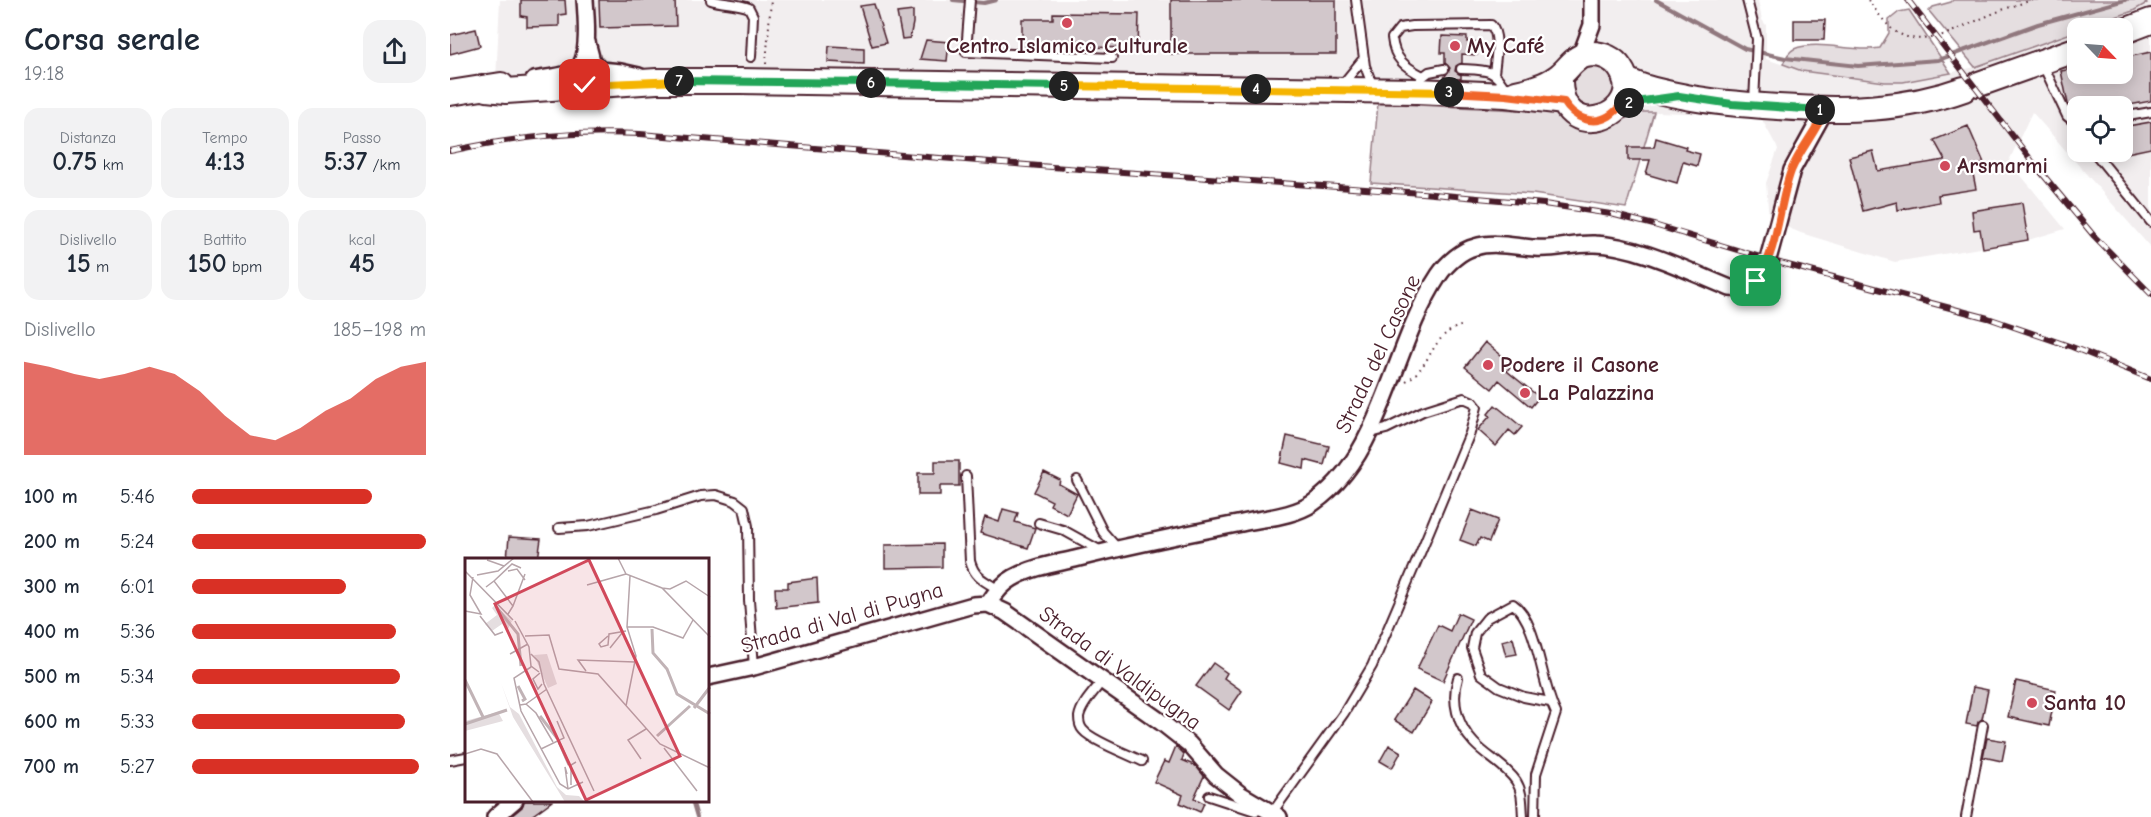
<!DOCTYPE html>
<html lang="it">
<meta charset="utf-8">
<style>
:root{--surface:#fff;--page:#f2f2f3;--text:#1f2937;--muted:#747a83;--accent:#d93025}
body{margin:0;font-family:"Comic Neue",sans-serif;background:var(--page);color:var(--text);height:100vh;display:flex;flex-direction:column;font-size:22px;white-space:nowrap}
*{box-sizing:border-box;margin:0}
p{font-size:20px;color:var(--muted)}
.icon{flex:none;width:33px;height:33px;fill:none;stroke:currentColor;stroke-width:2;stroke-linecap:round;stroke-linejoin:round}
.map{position:relative;flex:1;overflow:hidden}
.details{display:flex;flex-direction:column;background:var(--surface);width:450px}
.details>*{flex:none}
.needle{width:39px;rotate:115deg}
.tools{position:absolute;left:1617px;top:18px;display:grid;gap:12px}
.tools a{display:grid;place-items:center;width:66px;height:66px;border-radius:12px;background:var(--surface);box-shadow:0 3px 15px #0003;font-size:30px}
.pin{position:absolute;display:grid;place-items:center;width:51px;height:51px;color:#fff;margin:-26px;border-radius:12px;box-shadow:0 3px 9px #0006}
.km{position:absolute;width:30px;height:30px;margin:-15px;border-radius:50%;background:#222;color:#fff;font-size:16px;line-height:30px;text-align:center}
.round{display:grid;place-items:center;flex:none;width:63px;height:63px;border-radius:18px;background:var(--page)}
.head{display:flex;align-items:center;justify-content:space-between;height:102px;padding:0 24px}
h1{font-size:33px;font-weight:800;line-height:45px}
.stats{display:grid;grid-template-columns:repeat(3,1fr);gap:9px;height:102px;padding:6px 24px}
.stats div{display:grid;align-content:center;border-radius:15px;background:var(--page);text-align:center}
.stats b{font-size:26px;font-weight:800}
.stats small{font-size:16px;font-weight:400}
.stats p{font-size:16px}
.chart{height:168px;padding:12px 24px}
.chart p{display:flex;justify-content:space-between}
.chart svg{width:100%;height:108px;margin-top:6px;fill:var(--accent);opacity:.7}
ul{padding:0 24px;list-style:none;font-size:20px}
li{display:grid;grid-template-columns:96px 72px 1fr;align-items:center;height:45px}
li i{height:15px;border-radius:8px;background:var(--accent)}
main{display:flex;flex:1;min-height:0}
.map>svg:first-child{display:block}
.built{fill:#f2eeef;fill-rule:evenodd}
.green{fill:#e5dee0;stroke:#987e86;stroke-width:1.5}
.lines{fill:none;stroke-linecap:round;stroke-linejoin:round}
.stream{stroke:#91787e;stroke-width:4}
.building{fill:#d2c7cb;stroke:#4a1f2b;stroke-width:1.5}
.lane-casing{stroke:#4a1f2b;stroke-width:12}
.street-casing{stroke:#4a1f2b;stroke-width:20}
.primary-casing{stroke:#4a1f2b;stroke-width:28}
.path{stroke:#4a1f2b;stroke-width:2;stroke-dasharray:1.5 4.5;stroke-linecap:butt}
.lane{stroke:#fff;stroke-width:8}
.street{stroke:#fff;stroke-width:15}
.primary{stroke:#fff;stroke-width:24}
.rail-casing{stroke:#4a1f2b;stroke-width:6}
.rail{stroke:#fff;stroke-width:4;stroke-dasharray:11;stroke-linecap:butt}
.split-1-casing{stroke:#fff;stroke-width:12}
.split-2-casing{stroke:#fff;stroke-width:12}
.split-3-casing{stroke:#fff;stroke-width:12}
.split-4-casing{stroke:#fff;stroke-width:12}
.split-5-casing{stroke:#fff;stroke-width:12}
.split-6-casing{stroke:#fff;stroke-width:12}
.split-7-casing{stroke:#fff;stroke-width:12}
.split-8-casing{stroke:#fff;stroke-width:12}
.split-1{stroke:#f0652b;stroke-width:8}
.split-2{stroke:#22a559;stroke-width:8}
.split-3{stroke:#f0652b;stroke-width:8}
.split-4{stroke:#f5b400;stroke-width:8}
.split-5{stroke:#f5b400;stroke-width:8}
.split-6{stroke:#22a559;stroke-width:8}
.split-7{stroke:#22a559;stroke-width:8}
.split-8{stroke:#f5b400;stroke-width:8}
.poi-dot{fill:#d1495b;stroke:#fff;stroke-width:2}
.labels{text-anchor:middle;dominant-baseline:central;stroke-width:4.5;stroke-linejoin:round;paint-order:stroke}
.poi-label{font-size:22px;font-weight:bold;fill:#4a1f2b;stroke:#fff;text-anchor:start}
.street-label{font-size:22px;fill:#4a1f2b;stroke:#fff}
.inset-river{fill:none;stroke:#c1b3b6;stroke-width:3}
.inset-road{fill:none;stroke:#b7a5aa;stroke-width:1.5}
.view{fill:#d1495b;fill-opacity:0.15;stroke:#d1495b;stroke-width:3}
.inset-edge{fill:none;stroke:#4a1f2b;stroke-width:3}
</style>
<main>
<section class="details">
<div class="head"><div><h1>Corsa serale</h1><p>19:18</p></div><a class="round"><svg class="icon" aria-label="share" viewBox="0 0 24 24"><path d="M12 15V3M7 8l5-5 5 5M5 13v7h14v-7"/></svg></a></div>
<div class="stats">
<div><p>Distanza</p><b>0.75<small> km</small></b></div>
<div><p>Tempo</p><b>4:13</b></div>
<div><p>Passo</p><b>5:37<small> /km</small></b></div>
</div>
<div class="stats">
<div><p>Dislivello</p><b>15<small> m</small></b></div>
<div><p>Battito</p><b>150<small> bpm</small></b></div>
<div><p>kcal</p><b>45</b></div>
</div>
<div class="chart"><p><span>Dislivello</span>185–198 m</p>
<svg viewBox="0 0 160 44" preserveAspectRatio="none"><path d="M0 44V6L10 8L20 11L30 13L40 11L50 8L60 11L70 18L80 28L90 36L100 38L110 33L120 26L130 21L140 13L150 8L160 6V44z"/></svg>
</div>
<ul>
<li><b>100 m</b>5:46<i style="width:77%"></i></li>
<li><b>200 m</b>5:24<i style="width:100%"></i></li>
<li><b>300 m</b>6:01<i style="width:66%"></i></li>
<li><b>400 m</b>5:36<i style="width:87%"></i></li>
<li><b>500 m</b>5:34<i style="width:89%"></i></li>
<li><b>600 m</b>5:33<i style="width:91%"></i></li>
<li><b>700 m</b>5:27<i style="width:97%"></i></li>
</ul>
</section>
<div class="map">
<svg width="1701" height="817" viewBox="0 0 1701 817">
<rect width="100%" height="100%" fill="#fff"/>
<filter id="ink" filterUnits="userSpaceOnUse"><feTurbulence type="fractalNoise" baseFrequency=".0167" numOctaves="2"/><feDisplacementMap in="SourceGraphic" scale="12" xChannelSelector="R" yChannelSelector="G"/><feConvolveMatrix kernelMatrix="1 2 1 2 8 2 1 2 1" color-interpolation-filters="sRGB"/></filter>
<g filter="url(#ink)">
<path class="built" d="M50,0H1308L1312,20L1316,25V59L1352,71L1477,78L1525,67L1627,31L1628,74H1672V28H1634L1683,11L1697,2L1695,0H1701V248L1582,112L1559,161L1615,229L1578,240L1445,262L1351,233L1319,220L1316,183L1328,149L1310,116L1183,111L1177,112L1147,127L1090,111L928,103L220,92L45,99ZM1628,106H1672V152H1628Z"/>
<path class="green" d="M1503,0H1695L1697,3L1683,11L1634,28H1628L1627,31L1525,67L1479,11L1483,7L1501,2Z
M1459,10L1501,73L1453,82H1435L1352,71L1333,64C1335,59 1338,52 1344,49C1368,39 1403,53 1430,48L1439,33V20L1449,12Z
M1122 87a21 21 0 1 1 42 0a21 21 0 1 1-42 0Z
M928,103L1090,111L1104,113L1121,121L1177,112H1204L1176,208L1083,194L921,183Z"/>
<g class="lines">
<path class="stream" d="M503,0L534,3L546,0
M1206,0L1295,49L1335,58L1408,66L1488,60L1588,24L1675,0
M242,800L247,817"/>
</g>
<path class="building" d="M71,0H115L116,14L109,15V26L77,27V17L71,16Z
M149,0H225L226,26L150,28Z
M721,0H886V54H721Z
M424,4L436,43L422,46L410,6Z
M463,11V23L460,38L452,39L447,13Z
M603,13L689,14L688,48L572,46V19H603Z
M1344,20H1375L1374,40H1344Z
M26,29L30,46L0,54V35Z
M992,36L1017,37V42H1028L1027,55L1012,54V63L1006,66L1005,71L1011,75V79L994,78L1000,68L995,63V53H991Z
M476,40L499,42L497,61L470,59Z
M379,46L414,48V64L378,62Z
M1701,52V101L1674,106H1628V117L1622,112L1618,104L1611,71L1628,68V74H1672V58Z
M1701,122V148L1672,154V127Z
M1518,126L1534,163L1522,169L1526,189L1488,195L1489,202L1448,210L1447,202L1413,211L1399,157L1423,151L1428,171L1495,160L1484,140Z
M1206,138L1236,147L1235,150L1250,154L1247,166L1233,162L1227,183L1196,174L1200,160H1178V147H1204Z
M1572,203L1578,240L1533,248L1530,229L1524,230L1522,211Z
M1035,342L1062,364L1057,371L1089,397L1081,407L1049,380L1042,389L1015,367Z
M1045,405L1072,427L1065,435L1059,430L1046,446L1028,430L1040,416L1038,414Z
M837,436L879,446L874,465L855,460L854,469L831,463Z
M485,461H509V486H490V495H468V473H485Z
M594,472L610,480L609,484L627,494L617,514L600,505L602,501L584,492Z
M553,509L568,513L565,522L585,528L578,548L530,533L535,517L549,522Z
M1022,510L1048,520L1039,542L1030,538L1026,546L1010,540Z
M59,537L91,539L88,559H57Z
M492,544V567L435,568V545Z
M367,578L368,603L326,608L325,588H338V582Z
M1008,613L1021,619L993,681L967,669L988,625L1000,631Z
M1063,638L1067,654L1056,656L1052,641Z
M763,663L777,673L774,678L792,691L779,710L746,686Z
M1566,681L1606,690L1599,726L1558,717Z
M1523,687L1538,690L1532,719L1528,722L1527,726L1516,724Z
M963,690L982,702L964,732L944,720Z
M1537,738L1556,741L1552,761L1533,757Z
M939,745L951,752L942,768L930,761Z
M726,746L734,754L732,760L746,766L754,776L744,798L754,803L750,812L730,803L733,795L704,782L714,761L719,763Z
M74,801H102L80,817H60L72,807Z"/>
<g class="lines">
<g class="lane-casing">
<path id="lane" d="M261,0C273,4 288,3 299,8L303,16L301,57
M520,0L516,52L662,58
M906,0L915,66L923,87
M1297,0L1307,39L1304,102
M1593,65L1617,116L1628,125
M1011,69C1033,70 1046,68 1055,90
M973,76C955,67 944,59 942,38L950,28L962,26L1041,25C1051,36 1045,60 1044,74
M971,78L979,72L994,69
M892,85L914,58
M1672,117L1701,112
M1644,152L1701,222
M516,476L520,561C524,577 534,581 548,589
M627,480L653,532L668,549
M589,523L613,530L651,551
M109,528L138,526L206,510L251,496L266,495L285,501L294,508L298,526L299,600L304,667
M1008,678C1001,701 1007,725 1024,743C1037,757 1055,765 1066,781C1073,792 1072,804 1073,817
M652,681C645,691 631,704 629,717C629,721 630,727 633,730C641,740 679,755 692,761
M0,760L16,757
M759,796L805,811L811,810
M822,813L894,713L922,666L971,551L1020,433L1027,407L1023,402L1014,398L973,411L936,429L921,433
M1085,817L1086,774L1106,713C1091,685 1088,621 1063,604L1037,618L1025,633L1022,648L1031,674L1049,687L1074,697L1100,702
M1516,817L1533,725"/>
</g>
<g class="street-casing">
<path id="street" d="M137,42L142,61L150,70L171,72L189,76
M1130,57L1142,25V0
M84,80C94,78 119,76 126,70C141,59 136,17 135,0
M538,604C545,593 552,584 563,578C582,567 604,564 625,559C680,545 736,534 792,523C815,518 844,516 863,503C889,485 907,459 920,431C945,380 958,322 989,275C997,263 1012,250 1025,247C1044,241 1066,247 1085,248C1105,250 1124,243 1145,244C1187,245 1240,272 1280,288C1303,290 1307,281 1317,263L1342,170L1375,110
M258,677L304,667L523,605L538,604L555,612L711,722L739,744L766,775L790,794L829,817
M45,817L65,800"/>
</g>
<g class="primary-casing">
<path id="primary" d="M1672,32L1701,21
M1175,79C1193,89 1216,93 1236,97C1267,103 1297,105 1328,107C1391,111 1453,111 1514,89
M1529,84L1628,49
M37,89L56,91L207,81H290L967,91L1056,95L1114,102
M0,93L51,85
M1066,93C1080,90 1097,86 1109,76C1121,67 1124,55 1142,54C1153,54 1164,59 1170,68C1202,114 1107,152 1110,76"/>
</g>
<path class="path" d="M1418,0C1425,9 1433,21 1442,29C1471,52 1507,29 1535,17C1551,10 1567,4 1584,0
M316,64L321,0
M956,381C983,366 980,333 1014,325"/>
<use href="#lane" class="lane"/>
<use href="#street" class="street"/>
<use href="#primary" class="primary"/>
<g class="rail-casing">
<path id="rail" d="M1458,0L1585,165L1644,236L1701,294
M0,151C67,137 122,131 190,134L602,167L972,193L1094,204L1161,214L1204,225L1334,264L1538,318L1622,347L1701,379"/>
</g>
<use href="#rail" class="rail"/>
</g>
</g>
<g class="lines" filter="url(#ink)">
<g class="split-1-casing">
<path id="split-1" d="M1306,281C1329,250 1328,206 1341,171C1350,149 1366,132 1375,110H1370"/>
</g>
<g class="split-2-casing">
<path id="split-2" d="M1179,103L1229,96L1282,104L1370,110"/>
</g>
<g class="split-3-casing">
<path id="split-3" d="M999,92L1056,95L1114,102C1124,118 1142,126 1159,116C1167,111 1169,105 1179,103"/>
</g>
<g class="split-4-casing">
<path id="split-4" d="M806,89L999,92"/>
</g>
<g class="split-5-casing">
<path id="split-5" d="M614,86L806,89"/>
</g>
<g class="split-6-casing">
<path id="split-6" d="M421,83L614,86"/>
</g>
<g class="split-7-casing">
<path id="split-7" d="M229,81L421,83"/>
</g>
<g class="split-8-casing">
<path id="split-8" d="M135,85L229,81"/>
</g>
<use href="#split-1" class="split-1"/>
<use href="#split-2" class="split-2"/>
<use href="#split-3" class="split-3"/>
<use href="#split-4" class="split-4"/>
<use href="#split-5" class="split-5"/>
<use href="#split-6" class="split-6"/>
<use href="#split-7" class="split-7"/>
<use href="#split-8" class="split-8"/>
</g>
<g class="poi-dot">
<circle cx="617" cy="23" r="6"/>
<circle cx="1005" cy="46" r="6"/>
<circle cx="1495" cy="166" r="6"/>
<circle cx="1038" cy="365" r="6"/>
<circle cx="1075" cy="393" r="6"/>
<circle cx="1582" cy="703" r="6"/>
</g>
<g class="labels">
<g class="poi-label">
<text x="617" y="46" text-anchor="middle">Centro Islamico Culturale</text>
<text x="1017" y="46">My Café</text>
<text x="1507" y="166">Arsmarmi</text>
<text x="1050" y="365">Podere il Casone</text>
<text x="1087" y="393">La Palazzina</text>
<text x="1594" y="703">Santa 10</text>
</g>
<g class="street-label">
<text transform="translate(928 354) rotate(-65)">Strada del Casone</text>
<text transform="translate(392 618) rotate(-16)">Strada di Val di Pugna</text>
<text transform="translate(670 668) rotate(36)">Strada di Valdipugna</text>
</g>
</g>
<g transform="translate(15 558)">
<rect width="244" height="244" fill="#fff"/>
<path d="M30,47L47,63L43,71L37,66L27,73L20,66L32,57L27,50ZM82,96L92,126L83,130L69,97ZM36,125L45,149L54,156L92,229L101,237L114,238L120,244H100L48,159ZM33,154L38,163L0,173V163Z" fill="#e5dee0"/>
<path class="inset-river" d="M32,50L53,76L56,108M187,71L188,95L202,111L212,136L245,156M0,122L19,161M53,128L60,141L57,143M229,150L245,129M75,158L92,180M0,166L42,152M192,178L225,148M94,184L104,207"/>
<path class="inset-road" d="M153,0L161,16L197,30L245,79M22,2L39,8M0,13L48,62M43,13L52,11L60,22M12,17L33,13L49,0M29,23L47,6L56,10M122,27L161,16M21,29L29,23L48,48L43,56M197,30L205,31L221,23L245,39M48,48L60,16M0,53L16,56L5,37L8,19M15,58L30,77L38,74M50,63L64,89L66,108L74,114M162,69H188L218,80L228,62M60,78L84,77L94,111L133,116L195,186L245,210M143,78L134,86L136,89L143,87L144,76L161,73M145,90L157,75M45,96L63,86M66,96L74,104L79,126L129,233M66,109L49,120L56,153L95,226L103,231L118,224M121,113L113,102L170,104M75,115L68,121L73,131L77,126M61,146L82,131M55,147L61,146L71,155L88,184M161,148L171,98L162,69L165,18M199,190L232,233M76,191L99,180L92,163M0,196L16,191L32,196L68,244M176,201L163,182L181,171M102,216L100,209L103,231M106,227V207L111,204"/>
<path class="view" d="M124,2L215,198L121,242L30,46Z"/>
<rect width="244" height="244" class="inset-edge"/>
</g>
</svg>
<div class="tools">
<a><svg class="needle" viewBox="-14 -14 28 28"><path d="M0-13l5 13h-10z" fill="#e53935"/><path d="M0 13l5-13h-10z" fill="#747a83"/></svg></a>
<a><svg class="icon" aria-label="locate" viewBox="0 0 24 24"><circle cx="12" cy="12" r="6"/><path d="M12 2v4M12 18v4M2 12h4M18 12h4"/></svg></a>
</div>
<div class="pin" style="left:1306px;top:281px;background:#1e9e55"><svg class="icon" aria-label="arrive" viewBox="0 0 24 24"><path d="M6 21V4h12l-3 4 3 4H6"/></svg></div>
<div class="pin" style="left:135px;top:85px;background:#d93025"><svg class="icon" aria-label="check" viewBox="0 0 24 24"><path d="M5 12l5 5 9-10"/></svg></div>
<b class="km" style="left:1370px;top:110px">1</b>
<b class="km" style="left:1179px;top:103px">2</b>
<b class="km" style="left:999px;top:92px">3</b>
<b class="km" style="left:806px;top:89px">4</b>
<b class="km" style="left:614px;top:86px">5</b>
<b class="km" style="left:421px;top:83px">6</b>
<b class="km" style="left:229px;top:81px">7</b>
</div>
</main>
